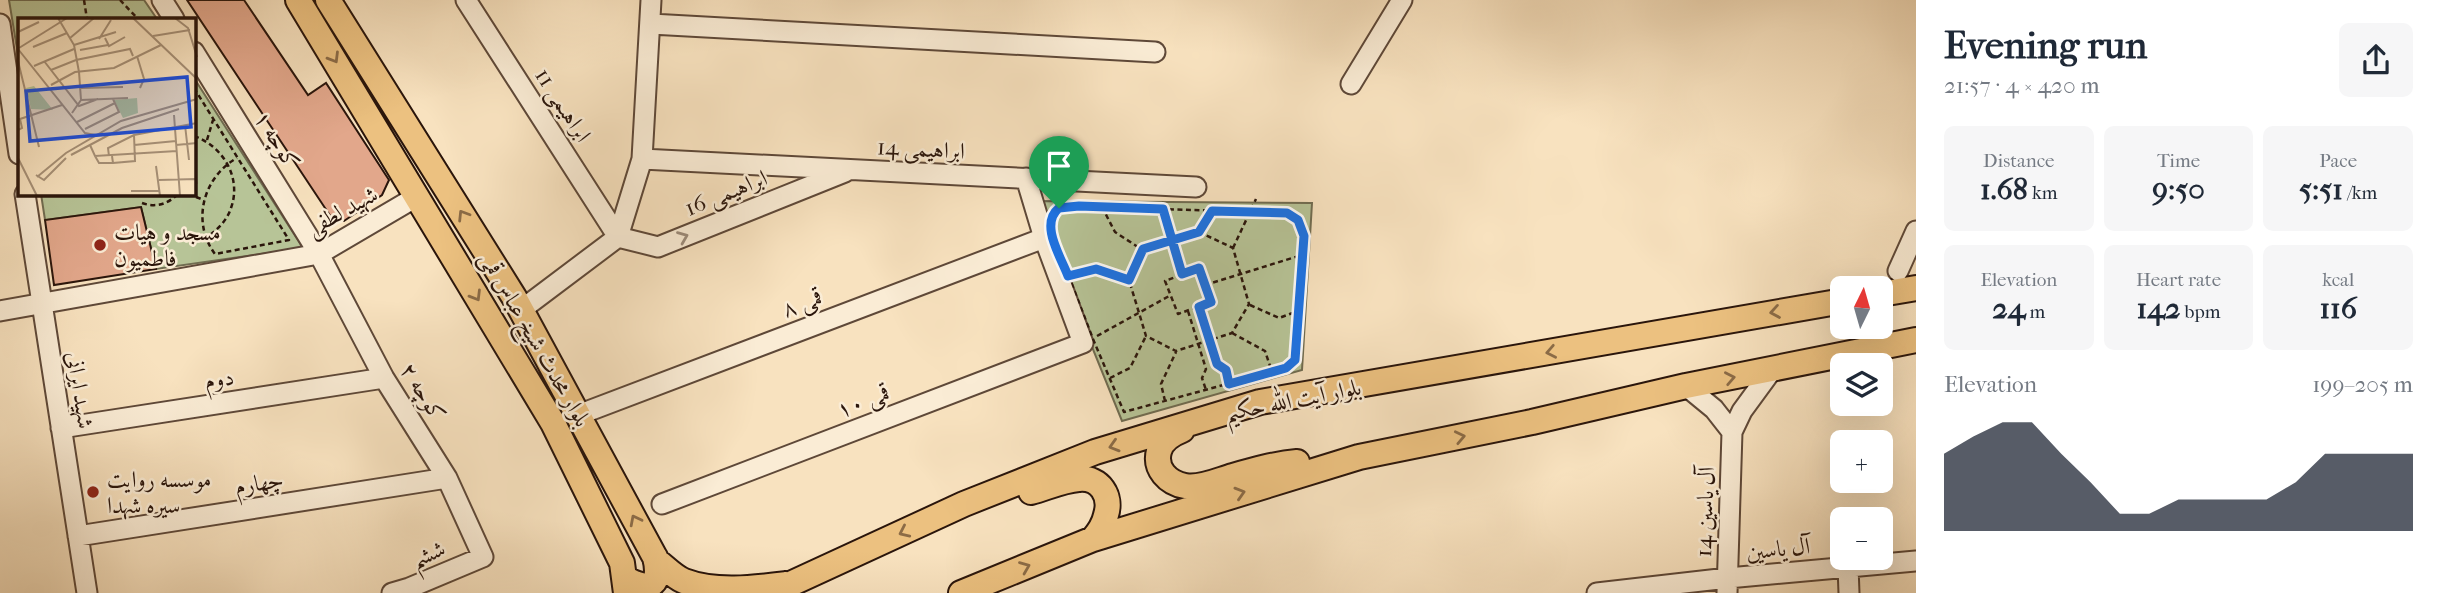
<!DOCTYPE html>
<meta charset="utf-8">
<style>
:root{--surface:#fff;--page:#f6f6f7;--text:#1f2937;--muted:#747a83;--accent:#111827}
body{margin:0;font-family:"IM FELL French Canon",Amiri,serif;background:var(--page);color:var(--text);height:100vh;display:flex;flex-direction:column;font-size:26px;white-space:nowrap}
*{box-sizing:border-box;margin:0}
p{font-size:23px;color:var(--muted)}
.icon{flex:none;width:38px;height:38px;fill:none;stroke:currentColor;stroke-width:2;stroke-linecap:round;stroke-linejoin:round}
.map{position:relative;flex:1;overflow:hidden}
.sheet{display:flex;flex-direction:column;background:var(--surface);width:525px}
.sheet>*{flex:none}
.needle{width:46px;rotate:5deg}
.controls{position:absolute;left:1830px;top:276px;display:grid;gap:14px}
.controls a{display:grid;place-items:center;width:63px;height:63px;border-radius:10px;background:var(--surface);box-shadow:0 7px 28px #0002;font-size:35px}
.pin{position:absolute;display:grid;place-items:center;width:60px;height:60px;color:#fff;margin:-72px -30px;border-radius:50% 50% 50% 0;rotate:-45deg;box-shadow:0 0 7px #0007}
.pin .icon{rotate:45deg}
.round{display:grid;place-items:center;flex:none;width:74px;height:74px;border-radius:10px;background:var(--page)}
.overview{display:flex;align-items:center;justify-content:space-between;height:119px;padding:0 28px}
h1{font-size:38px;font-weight:700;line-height:52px}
.stats{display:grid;grid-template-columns:repeat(3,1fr);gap:10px;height:119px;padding:7px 28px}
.stats div{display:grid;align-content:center;border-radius:10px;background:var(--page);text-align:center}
.stats b{font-size:30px;font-weight:700}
.stats small{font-size:19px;font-weight:400}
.stats p{font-size:19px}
.chart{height:196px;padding:14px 28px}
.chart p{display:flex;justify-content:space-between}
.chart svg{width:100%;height:126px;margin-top:7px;fill:var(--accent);opacity:.7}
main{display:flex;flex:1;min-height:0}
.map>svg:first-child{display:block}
.green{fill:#b7c497;stroke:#706c51;stroke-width:2}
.building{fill:#e2a78b;stroke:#2a150b;stroke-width:2}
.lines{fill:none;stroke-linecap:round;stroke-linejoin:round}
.minor-casing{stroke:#5e4838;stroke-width:23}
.major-casing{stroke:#2a150b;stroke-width:28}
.path{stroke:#2a150b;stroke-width:2.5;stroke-dasharray:5 3.5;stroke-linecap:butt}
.minor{stroke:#faecd5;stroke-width:19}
.major{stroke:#ecc180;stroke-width:24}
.oneway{stroke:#8b6b46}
.oneway2{stroke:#9c8b7a}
.route-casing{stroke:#fff;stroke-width:14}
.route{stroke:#1a73e8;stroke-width:9}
.poi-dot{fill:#8f2418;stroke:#faecd5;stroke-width:2.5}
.labels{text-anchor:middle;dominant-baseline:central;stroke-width:5;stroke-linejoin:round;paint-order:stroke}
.street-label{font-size:23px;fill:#2a150b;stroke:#faecd5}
.poi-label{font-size:23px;fill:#2a150b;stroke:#faecd5;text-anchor:start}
.inset-road{fill:none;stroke:#a69077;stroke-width:2}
.view{fill:#1d4ed8;fill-opacity:0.15;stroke:#1d4ed8;stroke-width:3.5}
.inset-edge{fill:none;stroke:#2a150b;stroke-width:3.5}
</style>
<main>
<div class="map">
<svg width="1916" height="593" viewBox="0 0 1916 593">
<rect width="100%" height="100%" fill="#f8e2bf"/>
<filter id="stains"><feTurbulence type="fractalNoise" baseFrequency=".00286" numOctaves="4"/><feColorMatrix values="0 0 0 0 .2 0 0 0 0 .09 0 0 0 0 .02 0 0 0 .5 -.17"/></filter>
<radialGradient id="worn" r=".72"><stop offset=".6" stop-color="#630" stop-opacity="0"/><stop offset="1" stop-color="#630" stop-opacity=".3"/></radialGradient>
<path class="green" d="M9,0H144L157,19H19V61Z
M194,78L303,248L156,269L141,207L45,220L41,194H194Z
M1033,201L1312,203L1302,370L1122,421Z"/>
<path class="building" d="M187,0H244L308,95L326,83L389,180L382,195L344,221L331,217Z
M141,207L156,269L54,285L45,220Z"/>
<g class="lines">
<g class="minor-casing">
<path id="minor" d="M162,0L174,19
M466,0L618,237L658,247L845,172
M0,24L19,154
M651,24L1155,52
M194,52L319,254L384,378L447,478L483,557L409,588L392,593
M1351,84L1402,0
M642,159L1196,187
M25,194L87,593
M1898,271L1916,231
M521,310L618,237L642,159L651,0
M0,311L319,254L416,197
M1686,386L1714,409L1732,432
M578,415L1044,238
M61,428L384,378
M662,504L1083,343L1044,238L1026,178
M78,536L447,478
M1848,566L1849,593
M1597,593L1728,578L1916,561
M1727,593L1732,432L1742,411L1772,370"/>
</g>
<g class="major-casing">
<path id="major" d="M298,0L553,423L622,563L626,593
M328,0L514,297L657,561C666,568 674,577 684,581C715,593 754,588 786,584
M1881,294L1916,288
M1182,430C1172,434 1162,440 1159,451C1154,469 1168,483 1185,486C1200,489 1219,480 1233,476C1254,470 1275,464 1297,462
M1031,492C1046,488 1063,480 1079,479C1100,477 1112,496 1106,515C1104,525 1099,532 1093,539
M625,578C650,593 662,585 655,557
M771,593L964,504L1095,452L1260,402L1843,301
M961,593L1093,539L1359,457L1532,422L1686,386L1916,340"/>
</g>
<path class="path" d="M84,0L87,19
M120,0L138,19
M194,88L289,240L215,254C191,222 203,177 237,158
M194,136C223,146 242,178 231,208C227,221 216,231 206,238
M207,140L213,120
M188,194L204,200
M1162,202L1182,273
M142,203C156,208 168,204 178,194
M1067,206L1287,213L1298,220L1304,236L1295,360L1286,368L1124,412L1093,339L1049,225L1054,213Z
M1102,207L1115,232L1141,249
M1199,232L1233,248L1249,304L1232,333L1176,351L1146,336L1129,280L1143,249L1199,232L1211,210
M1233,248L1256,199
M1199,268L1211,302L1178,314L1165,281Z
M1075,274L1096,269L1129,280
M1205,285L1302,255
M1250,305L1279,318L1298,311
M1199,307L1217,364L1226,370L1232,392
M1188,311L1206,369L1202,378L1206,390
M1232,333L1265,351L1272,372
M1097,336L1171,295
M1110,378L1130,368L1146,336
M1165,401L1161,384L1176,352"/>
<use href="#minor" class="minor"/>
<use href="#major" class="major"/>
</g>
<defs><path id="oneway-chevron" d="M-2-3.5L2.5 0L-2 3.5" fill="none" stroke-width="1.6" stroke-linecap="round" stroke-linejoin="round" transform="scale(1.75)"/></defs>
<g class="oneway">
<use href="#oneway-chevron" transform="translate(334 58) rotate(59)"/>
<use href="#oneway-chevron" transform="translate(463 215) rotate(-122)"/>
<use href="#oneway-chevron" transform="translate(476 296) rotate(59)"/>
<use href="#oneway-chevron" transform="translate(1775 312) rotate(170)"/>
<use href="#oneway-chevron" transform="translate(1551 352) rotate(169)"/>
<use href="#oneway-chevron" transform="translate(1730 378) rotate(-11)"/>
<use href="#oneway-chevron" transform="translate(1460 437) rotate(-12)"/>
<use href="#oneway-chevron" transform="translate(1114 446) rotate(163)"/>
<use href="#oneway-chevron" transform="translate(1240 493) rotate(-17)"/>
<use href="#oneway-chevron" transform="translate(635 520) rotate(-117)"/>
<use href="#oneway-chevron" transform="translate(904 532) rotate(155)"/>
<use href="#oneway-chevron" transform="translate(1025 567) rotate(-22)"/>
</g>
<use class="oneway2" href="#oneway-chevron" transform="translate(683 237) rotate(-22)"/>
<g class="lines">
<g class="route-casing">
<path id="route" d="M1059,208L1079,206L1163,209L1182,274L1199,268L1211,302L1199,307L1217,364L1226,370L1229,384L1286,368L1295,360L1304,236L1298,220L1287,213L1212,211L1199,232L1143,249L1129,280L1096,269L1068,276C1061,257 1039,224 1059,208"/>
</g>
<use href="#route" class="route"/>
</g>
<g class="poi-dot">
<circle cx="100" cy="245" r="7"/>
<circle cx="93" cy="492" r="7"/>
</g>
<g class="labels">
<g class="street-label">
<text transform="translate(563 105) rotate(57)">ابراهیمی 11</text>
<text transform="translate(277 140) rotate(58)">کوچه ۱</text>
<text transform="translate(921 149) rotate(3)">ابراهیمی 14</text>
<text transform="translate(726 193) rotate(-22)">ابراهیمی 16</text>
<text transform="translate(342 211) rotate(-29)">شهید لطفی</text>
<text transform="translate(802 303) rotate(-21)">قمی ۸</text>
<text transform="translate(535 339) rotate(60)">بلوار محدث شیخ عباس قمی</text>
<text transform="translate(219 379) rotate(-9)">دوم</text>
<text transform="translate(80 390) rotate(81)">شهید ایرانی</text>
<text transform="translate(423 392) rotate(58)">کوچه ۲</text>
<text transform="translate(1293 400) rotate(-11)">بلوار آیت الله حکیم</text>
<text transform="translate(863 401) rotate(-21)">قمی ۱۰</text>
<text transform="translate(259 483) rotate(-9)">چهارم</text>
<text transform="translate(1705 512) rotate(-88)">آل یاسین 14</text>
<text transform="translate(1778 549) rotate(-6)">آل یاسین</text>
<text transform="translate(428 554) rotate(-23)">ششم</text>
</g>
<g class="poi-label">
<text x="114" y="232">مسجد و هیات<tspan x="114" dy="26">فاطمیون</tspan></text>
<text x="107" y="479">موسسه روایت<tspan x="107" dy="26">سیره شهدا</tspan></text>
</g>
</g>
<g transform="translate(18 18)">
<rect width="178" height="178" fill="#f8e2bf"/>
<path d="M16,68L35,92L13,91L8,70ZM119,80L120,95L105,100L96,82Z" fill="#b7c497"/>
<path class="inset-road" d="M40,0L56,27L61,54L63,82L54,95M115,0L179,61M157,0L170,10L179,39M0,14L21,4M135,18L172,12M52,20L76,0M87,20L91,28L107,19M81,21L93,2M56,27L98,14M15,29L49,15M1,30L49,0M0,31L67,115L77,117M62,32L90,27M119,38L126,61L122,70M0,43L21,129M26,43L61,88L80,81M16,48L56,31M33,52L58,42L112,31L115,38M33,67L57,54L96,50L143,27M63,70L105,69M63,82L110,80M156,97L162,178M59,104L97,85M167,107L171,142M67,111L101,94L95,81M0,112L4,110L2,101L44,87M72,127L77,138L159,133M116,127L158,123M158,127L179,125M53,137L104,110L161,91M77,138L81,145H95L94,138M91,138L90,130L116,117L179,105M0,140L19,178M95,145L117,143L116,117M138,148L142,178M18,157L26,162L48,140M19,159L48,135L103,103L179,81M141,162L178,161L179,166M113,173H141"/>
<path class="view" d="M169,59L173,109L12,123L8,73Z"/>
<rect width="178" height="178" class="inset-edge"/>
</g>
<rect width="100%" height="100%" filter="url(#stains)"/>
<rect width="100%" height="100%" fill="url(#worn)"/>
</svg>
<div class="controls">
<a><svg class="needle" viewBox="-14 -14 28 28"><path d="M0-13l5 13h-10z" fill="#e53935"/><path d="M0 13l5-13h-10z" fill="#747a83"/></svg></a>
<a><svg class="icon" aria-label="layers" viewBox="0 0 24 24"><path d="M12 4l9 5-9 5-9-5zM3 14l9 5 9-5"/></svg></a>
<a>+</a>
<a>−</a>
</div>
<div class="pin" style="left:1059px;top:208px;background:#1e9e55"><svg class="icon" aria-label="arrive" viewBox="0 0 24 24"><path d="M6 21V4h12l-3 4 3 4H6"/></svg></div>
</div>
<section class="sheet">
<div class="overview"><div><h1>Evening run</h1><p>21:57 · 4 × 420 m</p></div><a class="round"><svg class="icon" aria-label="share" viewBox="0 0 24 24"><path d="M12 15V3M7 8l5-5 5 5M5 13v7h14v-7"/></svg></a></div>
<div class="stats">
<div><p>Distance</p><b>1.68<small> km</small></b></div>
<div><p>Time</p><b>9:50</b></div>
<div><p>Pace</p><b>5:51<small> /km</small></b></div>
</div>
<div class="stats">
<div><p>Elevation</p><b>24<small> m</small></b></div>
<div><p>Heart rate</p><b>142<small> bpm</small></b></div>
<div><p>kcal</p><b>116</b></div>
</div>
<div class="chart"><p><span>Elevation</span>199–205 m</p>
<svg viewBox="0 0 160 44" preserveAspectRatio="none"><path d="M0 44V17L10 11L20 6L30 6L40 17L50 27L60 38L70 38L80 33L90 33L100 33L110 33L120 27L130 17L140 17L150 17L160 17V44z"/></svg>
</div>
</section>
</main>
